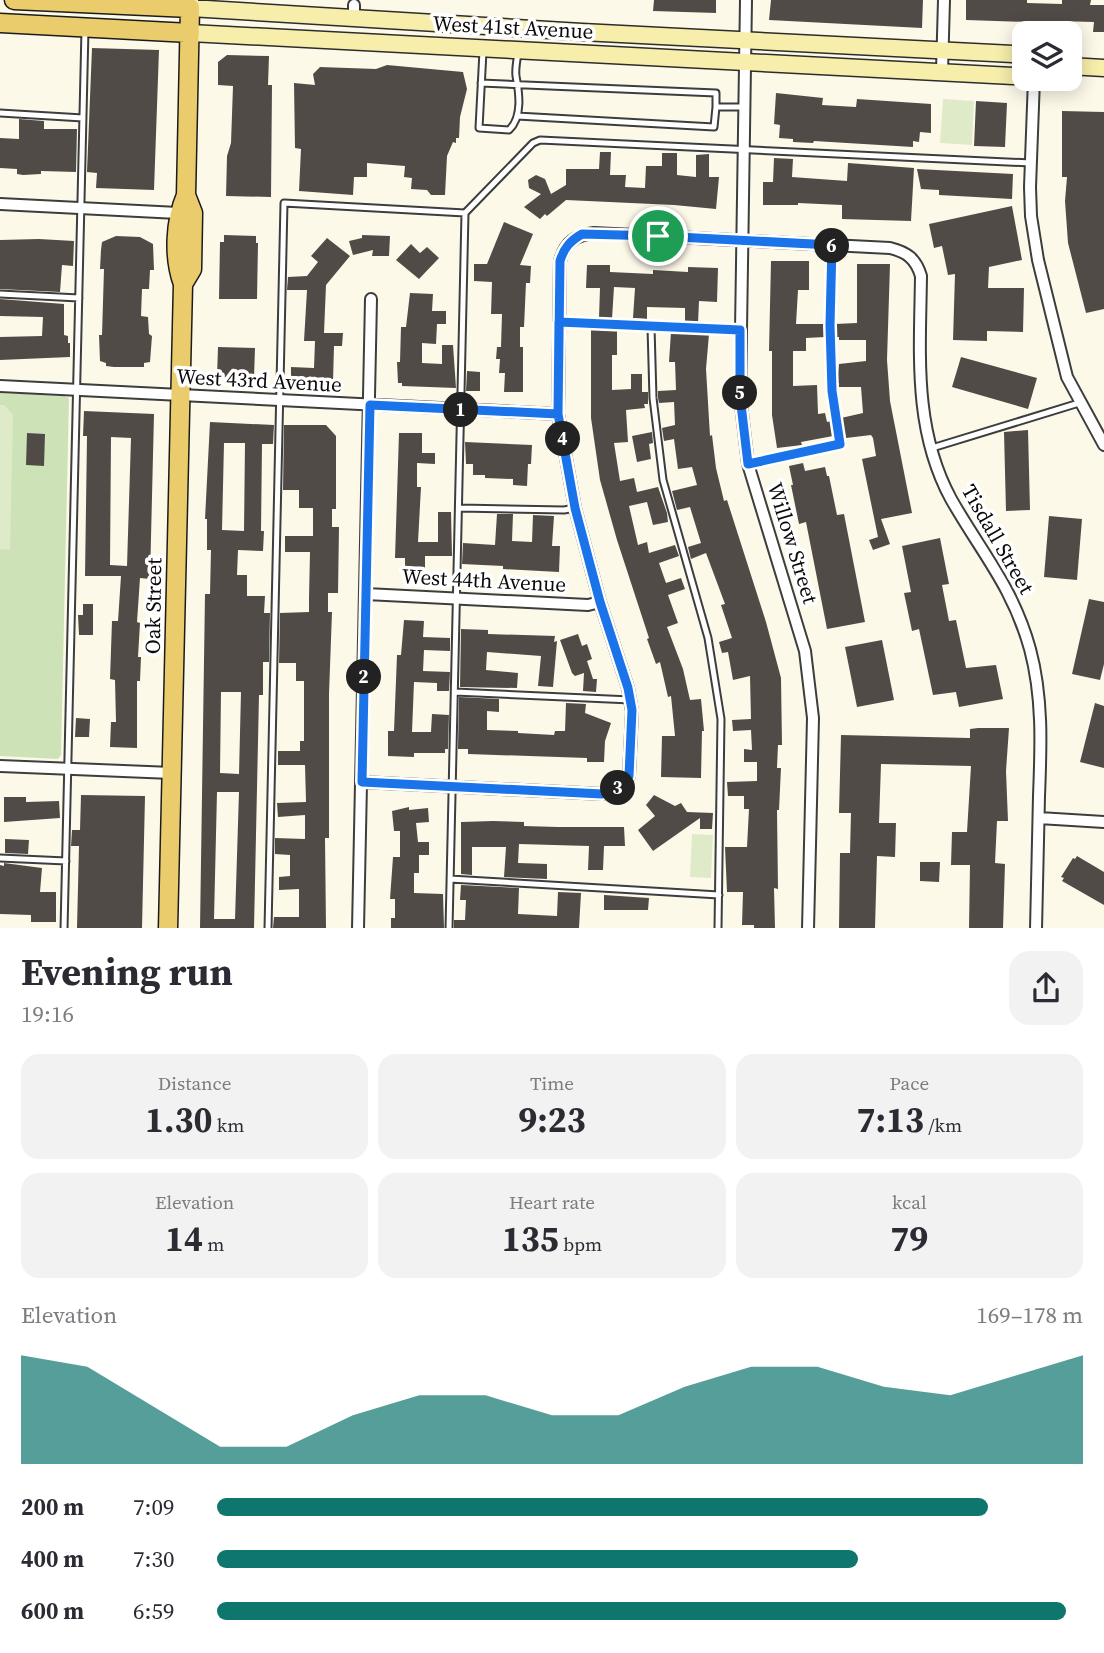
<!DOCTYPE html>
<meta charset="utf-8">
<style>
:root{--surface:#fff;--page:#f2f2f3;--text:#2b2b33;--muted:#7c7c81;--accent:#0f766e}
body{margin:0;font-family:"Source Serif 4",serif;background:var(--page);color:var(--text);height:100vh;display:flex;flex-direction:column;font-size:26px;white-space:nowrap}
*{box-sizing:border-box;margin:0}
p{font-size:23px;color:var(--muted)}
.icon{flex:none;width:38px;height:38px;fill:none;stroke:currentColor;stroke-width:2;stroke-linecap:round;stroke-linejoin:round}
.map{position:relative;height:928px;overflow:hidden}
.sheet{display:flex;flex-direction:column;background:var(--surface);flex:1}
.sheet>*{flex:none}
.controls{position:absolute;left:1012px;top:21px;display:grid;gap:14px}
.controls a{display:grid;place-items:center;width:70px;height:70px;border-radius:14px;background:var(--surface);box-shadow:0 4px 18px #0003;font-size:35px}
.pin{position:absolute;display:grid;place-items:center;width:60px;height:60px;color:#fff;margin:-30px;border:4px solid #fff;border-radius:50%;box-shadow:0 2px 7px #0007}
.km{position:absolute;width:35px;height:35px;margin:-18px;border-radius:50%;background:#222;color:#fff;font-size:19px;line-height:35px;text-align:center}
.round{display:grid;place-items:center;flex:none;width:74px;height:74px;border-radius:21px;background:var(--page)}
.overview{display:flex;align-items:center;justify-content:space-between;height:119px;padding:0 21px}
h1{font-size:38px;font-weight:700;line-height:52px}
.stats{display:grid;grid-template-columns:repeat(3,1fr);gap:10px;height:119px;padding:7px 21px}
.stats div{display:grid;align-content:center;border-radius:18px;background:var(--page);text-align:center}
.stats b{font-size:35px;font-weight:700}
.stats small{font-size:19px;font-weight:400}
.stats p{font-size:19px}
.chart{height:196px;padding:14px 21px}
.chart p{display:flex;justify-content:space-between}
.chart svg{width:100%;height:126px;margin-top:7px;fill:var(--accent);opacity:.7}
ul{padding:0 21px;list-style:none;font-size:23px}
li{display:grid;grid-template-columns:112px 84px 1fr;align-items:center;height:52px}
li i{height:18px;border-radius:9px;background:var(--accent)}
.map>svg:first-child{display:block}
.park{fill:#cde3b7}
.pitch{fill:#dfebc8}
.building{fill:#514b48;fill-rule:evenodd}
.lines{fill:none;stroke-linecap:round;stroke-linejoin:round}
.lane-casing{stroke:#3d3d3d;stroke-width:9}
.street-casing{stroke:#3d3d3d;stroke-width:14}
.secondary-casing{stroke:#2c2c2c;stroke-width:19}
.primary-casing{stroke:#1b1b1b;stroke-width:21}
.lane{stroke:#fff;stroke-width:5}
.street{stroke:#fff;stroke-width:10}
.secondary{stroke:#f6eeaa;stroke-width:16}
.primary{stroke:#eacc6c;stroke-width:18}
.route-casing{stroke:#fff;stroke-width:14}
.route{stroke:#1a73e8;stroke-width:9}
.labels{text-anchor:middle;dominant-baseline:central;stroke-width:7;stroke-linejoin:round;paint-order:stroke}
.street-label{font-size:21px;fill:#0a0a0a;stroke:#fff}
</style>
<div class="map">
<svg width="1104" height="929" viewBox="0 0 1104 929">
<rect width="100%" height="100%" fill="#fdf9e9"/>
<path class="park" d="M0,393L64,396L69,398L61,755L58,759L0,756Z"/>
<path class="pitch" d="M943,99L974,101L972,145L940,143Z
M0,405H4L13,415L10,550L0,549Z
M692,834L713,835L711,878L690,877Z"/>
<path class="building" d="M654,0H716V13L653,11Z
M771,0H923L922,28L769,20Z
M966,0H1027V3L1062,4V0H1091L1090,5H1104V32H1093L1094,22L1057,21V28H1030V22L966,20Z
M92,48L159,50L154,190L96,188L97,173L87,172Z
M227,55L269,56L268,85H272L271,197L226,196L227,156L231,143L233,86L218,85V62Z
M387,65L463,72L467,89L460,117L459,138H456V143L453,142L447,156L445,195H431L427,190L411,189L412,178L404,177L405,166L367,163V177H354L353,195L299,191L301,149L295,148L294,83L315,85L313,74L320,67L376,69Z
M776,93L823,98L822,105L856,107L857,99L931,104V133L920,132L919,142L913,141V147L814,141L813,143L793,142V139L779,138L780,125L774,124Z
M976,101L1007,103L1005,147L974,146Z
M1062,111L1104,112V309L1086,313L1068,243L1065,201L1067,177H1062Z
M19,119L44,121V129H77L76,172L41,171V174L23,175L17,174V169L0,168V138L19,139Z
M600,152H611L610,175H626L625,187L645,188L646,166H662V153H677V175L696,177V155L709,154V177H719L716,209L674,205L566,200L547,216L545,214L540,219L524,207L541,194L529,188L528,180L536,175L545,179L551,194L566,185V169H599Z
M774,158L793,159L792,177L847,181L848,163L914,168L911,221L842,219V205L798,203V205H763V182H773Z
M917,169L1013,174L1012,199L939,195V190L921,189Z
M1012,206L1022,260L989,267L988,288H1024L1023,332L987,331V341L953,340L955,274L948,275L942,246L934,248L929,224Z
M504,222L533,234L520,265L531,266L530,283H526L524,327H520V347H523V392H504L505,373H499L500,359H496L497,347H501L502,314H491L492,282L474,281V264H487Z
M224,235L256,236V243H258L257,299H219L220,242H224Z
M362,235L390,236L389,256H372L373,250L353,255L349,241L362,238Z
M116,236L140,237L153,244L154,270H150L149,289H142L141,316L148,317L149,334L152,336L150,362L144,363V367H114L106,366V363L100,361L99,335H102L104,269H100L101,250L102,242Z
M327,238L350,256L326,285L324,333H343L342,346H334L333,382L291,381V367L314,368L315,341H304L307,290H287L288,277L307,276L318,262L311,256Z
M39,239L74,241L73,266L62,265L60,292L0,289V240Z
M411,244L420,253L427,247L439,258L419,279L396,260Z
M771,261H809V290H798L796,324H825V337L806,338V351H793V386L817,385L818,414L825,413L827,422L831,421L833,436L801,442L802,445L777,448L772,415V351H769Z
M857,264H890L887,360L890,401L912,513L881,519L890,544L873,550L869,540L878,537L862,459L876,456L873,438L871,435L846,438L841,418L863,413L861,387H839V383H837L839,364L866,361V340H839V337H836L835,324L857,323Z
M587,265H610V272L653,274V270L688,272V267L718,268L717,302L699,301L698,323L685,322V308L647,307V319L633,318L635,288L614,287L612,319L599,318L600,288H586Z
M410,293L433,294L432,311H446V324H437L436,344L422,343V363L442,364V345H453L456,388L402,386V383H398L397,362H400L401,327H406Z
M0,299L64,304V335L68,336V343H70V357L0,360V337L42,336L43,317L0,316Z
M591,329L617,330V355H612V390L631,389V374H642V392H648V404H644L645,408L626,410L628,442L614,443L620,481L634,478L637,492L658,487L667,513L668,522L653,525L647,502L629,506L638,545L647,542L649,553L675,545L679,556L659,563L666,583L681,578L685,589L668,595L678,623L667,627L683,669L690,700L701,699L704,731H702L701,778L661,777L662,736H675L671,696L668,697L660,662L656,664L647,639L649,638L617,540L600,480L591,418Z
M671,332L709,334L706,369L710,436L712,435L716,468L724,501L727,500L766,622L781,678L782,745H778L777,768H781L779,810H777L778,889L774,888L775,928H754V925H742L743,892H727L725,847H747L749,809H744V796H728L727,782L757,781V762H744V749L752,750L751,730L733,731L732,720L751,719L750,676L733,680L728,652L722,653L719,642L732,638L721,605L725,604L706,553L691,559L688,547L701,543L690,507L677,510L672,491L697,485L692,467L678,469L674,439L664,441L662,428L675,425L674,402L659,403L658,398V391L676,390L675,362H669Z
M218,347L255,348L254,378L217,377Z
M961,357L1037,378L1028,409L952,387Z
M467,371L480,372V391H466Z
M84,411L154,414L150,579L140,578L137,622L140,623L138,657H141L140,681H137V748L110,747L111,722H116L115,680L110,679L112,621H118L121,576H85L87,436H83ZM111,437L131,438L127,566L110,565Z
M210,422L274,425L273,444H262L261,531H264L263,551L238,550L237,575H247V596H265L264,613H270L269,662H263V695H259L254,928H200L205,594H210L211,550H207V519H205ZM224,443H245L244,531L222,530ZM221,692H241L239,774L220,773ZM217,792H239L235,919H214Z
M284,425H326L336,436V509H332V527H339L338,593H328V612H332L329,694V838H325L326,928H273L274,917H299V889L279,890V877L290,876V855L275,854V838L305,839V815L278,817L277,803L306,802L305,765H278V751H300V741H304V681H296V663H279L280,613L309,612V598L310,552H285V536H313V508H299V490H283Z
M1028,430L1030,510L1006,511L1004,432Z
M652,432L653,443L649,444L651,459L637,462L632,436Z
M27,433L45,434L44,466L26,465Z
M399,433H422V453H435V464L417,463V487H421L418,542H438V512H451L452,556H425V571H405V558H395Z
M465,442L532,445L531,464H528L527,486L513,485V479L485,478V475H473V464H466Z
M803,463L805,471L825,467L827,476H829L837,515L844,514L865,622L827,629L806,522L799,524L791,485H793L789,466Z
M497,514H513L512,541L532,542L533,515L554,516L552,546H560L559,572L503,569V566L462,564L463,543L495,545Z
M1049,516L1082,519L1077,580L1044,577Z
M940,538L949,584L942,585L949,621L956,620L966,668L996,665L1003,699L959,707L956,692L933,695L919,629L912,631L904,593L911,592L902,546Z
M1089,599L1104,602V664L1100,680L1072,674Z
M83,604H93V635H79L78,615H83Z
M404,620L424,621L423,637L450,638V651L424,650L423,671L450,672L449,691H437V683L414,682L412,732H431L432,714L449,715L448,749H445V753H414V757L388,756V731H394L397,655H401Z
M461,629L488,630V634L555,636L554,642L557,641L553,687L538,686L541,656L487,652L486,670L518,673L517,688L460,687Z
M578,634L582,646L587,644L592,659L587,661L593,679H597L596,692L583,691L584,673L575,676L572,673L560,640Z
M882,640L894,700L857,707L845,647Z
M459,697L499,699V712L487,711V730L518,731V733L554,735L555,731H565L566,703L586,704L585,713L611,723L605,741L604,762H587V758L468,754V749H458Z
M1095,703L1104,706V768L1080,762Z
M76,718L90,719L89,737H75Z
M978,728H1009L1006,771L1008,821H997L995,863L1005,864L1003,928H969L970,865H951L952,832H967L971,766L881,764L879,823H896L895,857L877,856L875,928H839L840,853H850L851,813H839L841,735L970,738V729Z
M81,795L145,796L142,928H77L79,846H71L72,830H80Z
M654,795L675,806L681,803L687,812L713,813L712,829H700V818L653,851L638,830L655,816L646,805Z
M4,797H26V802L59,801L60,818L4,822Z
M409,807V810L428,808L429,822L416,823L418,842H429V855H419V873H414V893L443,894L444,928H391V918H395V899H390L393,857H400V831H394L392,811Z
M493,821L524,822V826L558,827H624L625,846H604L603,870H588L589,846L519,844L518,863L547,864V879L504,877L506,847H472V875L461,874V822Z
M5,839L29,840L28,854L5,853Z
M1077,856L1104,872V905L1062,881L1064,878L1061,877L1073,858L1075,859Z
M920,862H940L939,882L920,881Z
M4,863L42,868L40,892H56V922H31V915L0,914V865L4,866Z
M461,885L519,888L518,914L557,916L558,892L581,893L579,928H454V920H465L466,900H460Z
M604,895L649,898L648,910H604Z"/>
<g class="lines">
<g class="lane-casing">
<path id="lane" d="M483,51L479,128L509,130C523,117 519,92 516,76C515,69 517,60 518,53
M481,83L716,93V107H744
M0,113L83,118
M517,116L714,127L716,107
M0,294L79,298
M559,322L740,330
M651,327L653,398L663,480L708,638L721,719L718,929
M932,448L1079,403
M748,464L840,444L832,391L830,325L832,245
M460,508L564,510L575,508
M455,692L631,700
M0,858L66,861
M450,879L719,895
M64,929L85,29
M268,929L284,203L465,213L533,143L540,140L1031,163
M449,929L465,213"/>
</g>
<g class="street-casing">
<path id="street" d="M746,0L740,396L748,464L805,651L813,718L808,929
M354,19V5
M942,71L944,0
M1034,79L1030,187L1031,216L1038,260L1067,377L1104,445
M0,204L178,213
M0,386L558,414
M366,594L588,605L600,602
M0,766L172,773
M362,782L602,794L614,791L629,776L632,711L628,688L600,602L575,508L558,414L560,261C565,242 576,235 594,233L890,248C907,252 916,259 921,276C920,353 913,429 951,499C981,552 1013,587 1030,649C1043,697 1041,746 1039,796C1038,840 1037,884 1036,929
M1039,818L1104,822
M358,929L371,299"/>
</g>
<g class="secondary-casing">
<path id="secondary" d="M190,0V8L582,32L1013,54L1024,58
M190,33L1013,76L1024,72
M1069,66L1104,68"/>
</g>
<g class="primary-casing">
<path id="primary" d="M14,0L190,8L186,195C175,221 173,257 183,284L168,929
M0,23L190,33
M183,284L192,269L193,213L186,195"/>
</g>
<use href="#lane" class="lane"/>
<use href="#street" class="street"/>
<use href="#secondary" class="secondary"/>
<use href="#primary" class="primary"/>
</g>
<g class="lines">
<g class="route-casing">
<path id="route" d="M658,236L582,234C570,241 564,248 560,261L558,414L370,405L362,782L602,794L614,791L629,776L632,710L628,688L600,602L575,508L558,414L559,322L740,330V396L748,464L840,444L832,391L830,325L832,245L658,236"/>
</g>
<use href="#route" class="route"/>
</g>
<g class="labels">
<g class="street-label">
<text transform="translate(513 27) rotate(3)">West 41st Avenue</text>
<text transform="translate(259 380) rotate(3)">West 43rd Avenue</text>
<text transform="translate(998 539) rotate(60)">Tisdall Street</text>
<text transform="translate(793 543) rotate(73)">Willow Street</text>
<text transform="translate(484 580) rotate(3)">West 44th Avenue</text>
<text transform="translate(153 606) rotate(-89)">Oak Street</text>
</g>
</g>
</svg>
<div class="controls">
<a><svg class="icon" aria-label="layers" viewBox="0 0 24 24"><path d="M12 4l9 5-9 5-9-5zM3 14l9 5 9-5"/></svg></a>
</div>
<div class="pin" style="left:658px;top:236px;background:#1e9e55"><svg class="icon" aria-label="arrive" viewBox="0 0 24 24"><path d="M6 21V4h12l-3 4 3 4H6"/></svg></div>
<b class="km" style="left:461px;top:410px">1</b>
<b class="km" style="left:364px;top:677px">2</b>
<b class="km" style="left:618px;top:788px">3</b>
<b class="km" style="left:563px;top:439px">4</b>
<b class="km" style="left:740px;top:393px">5</b>
<b class="km" style="left:832px;top:246px">6</b>
</div>
<section class="sheet">
<div class="overview"><div><h1>Evening run</h1><p>19:16</p></div><a class="round"><svg class="icon" aria-label="share" viewBox="0 0 24 24"><path d="M12 15V3M7 8l5-5 5 5M5 13v7h14v-7"/></svg></a></div>
<div class="stats">
<div><p>Distance</p><b>1.30<small> km</small></b></div>
<div><p>Time</p><b>9:23</b></div>
<div><p>Pace</p><b>7:13<small> /km</small></b></div>
</div>
<div class="stats">
<div><p>Elevation</p><b>14<small> m</small></b></div>
<div><p>Heart rate</p><b>135<small> bpm</small></b></div>
<div><p>kcal</p><b>79</b></div>
</div>
<div class="chart"><p><span>Elevation</span>169–178 m</p>
<svg viewBox="0 0 160 44" preserveAspectRatio="none"><path d="M0 44V6L10 10L20 24L30 38L40 38L50 27L60 20L70 20L80 27L90 27L100 17L110 10L120 10L130 17L140 20L150 13L160 6V44z"/></svg>
</div>
<ul>
<li><b>200 m</b>7:09<i style="width:89%"></i></li>
<li><b>400 m</b>7:30<i style="width:74%"></i></li>
<li><b>600 m</b>6:59<i style="width:98%"></i></li>
</ul>
</section>
